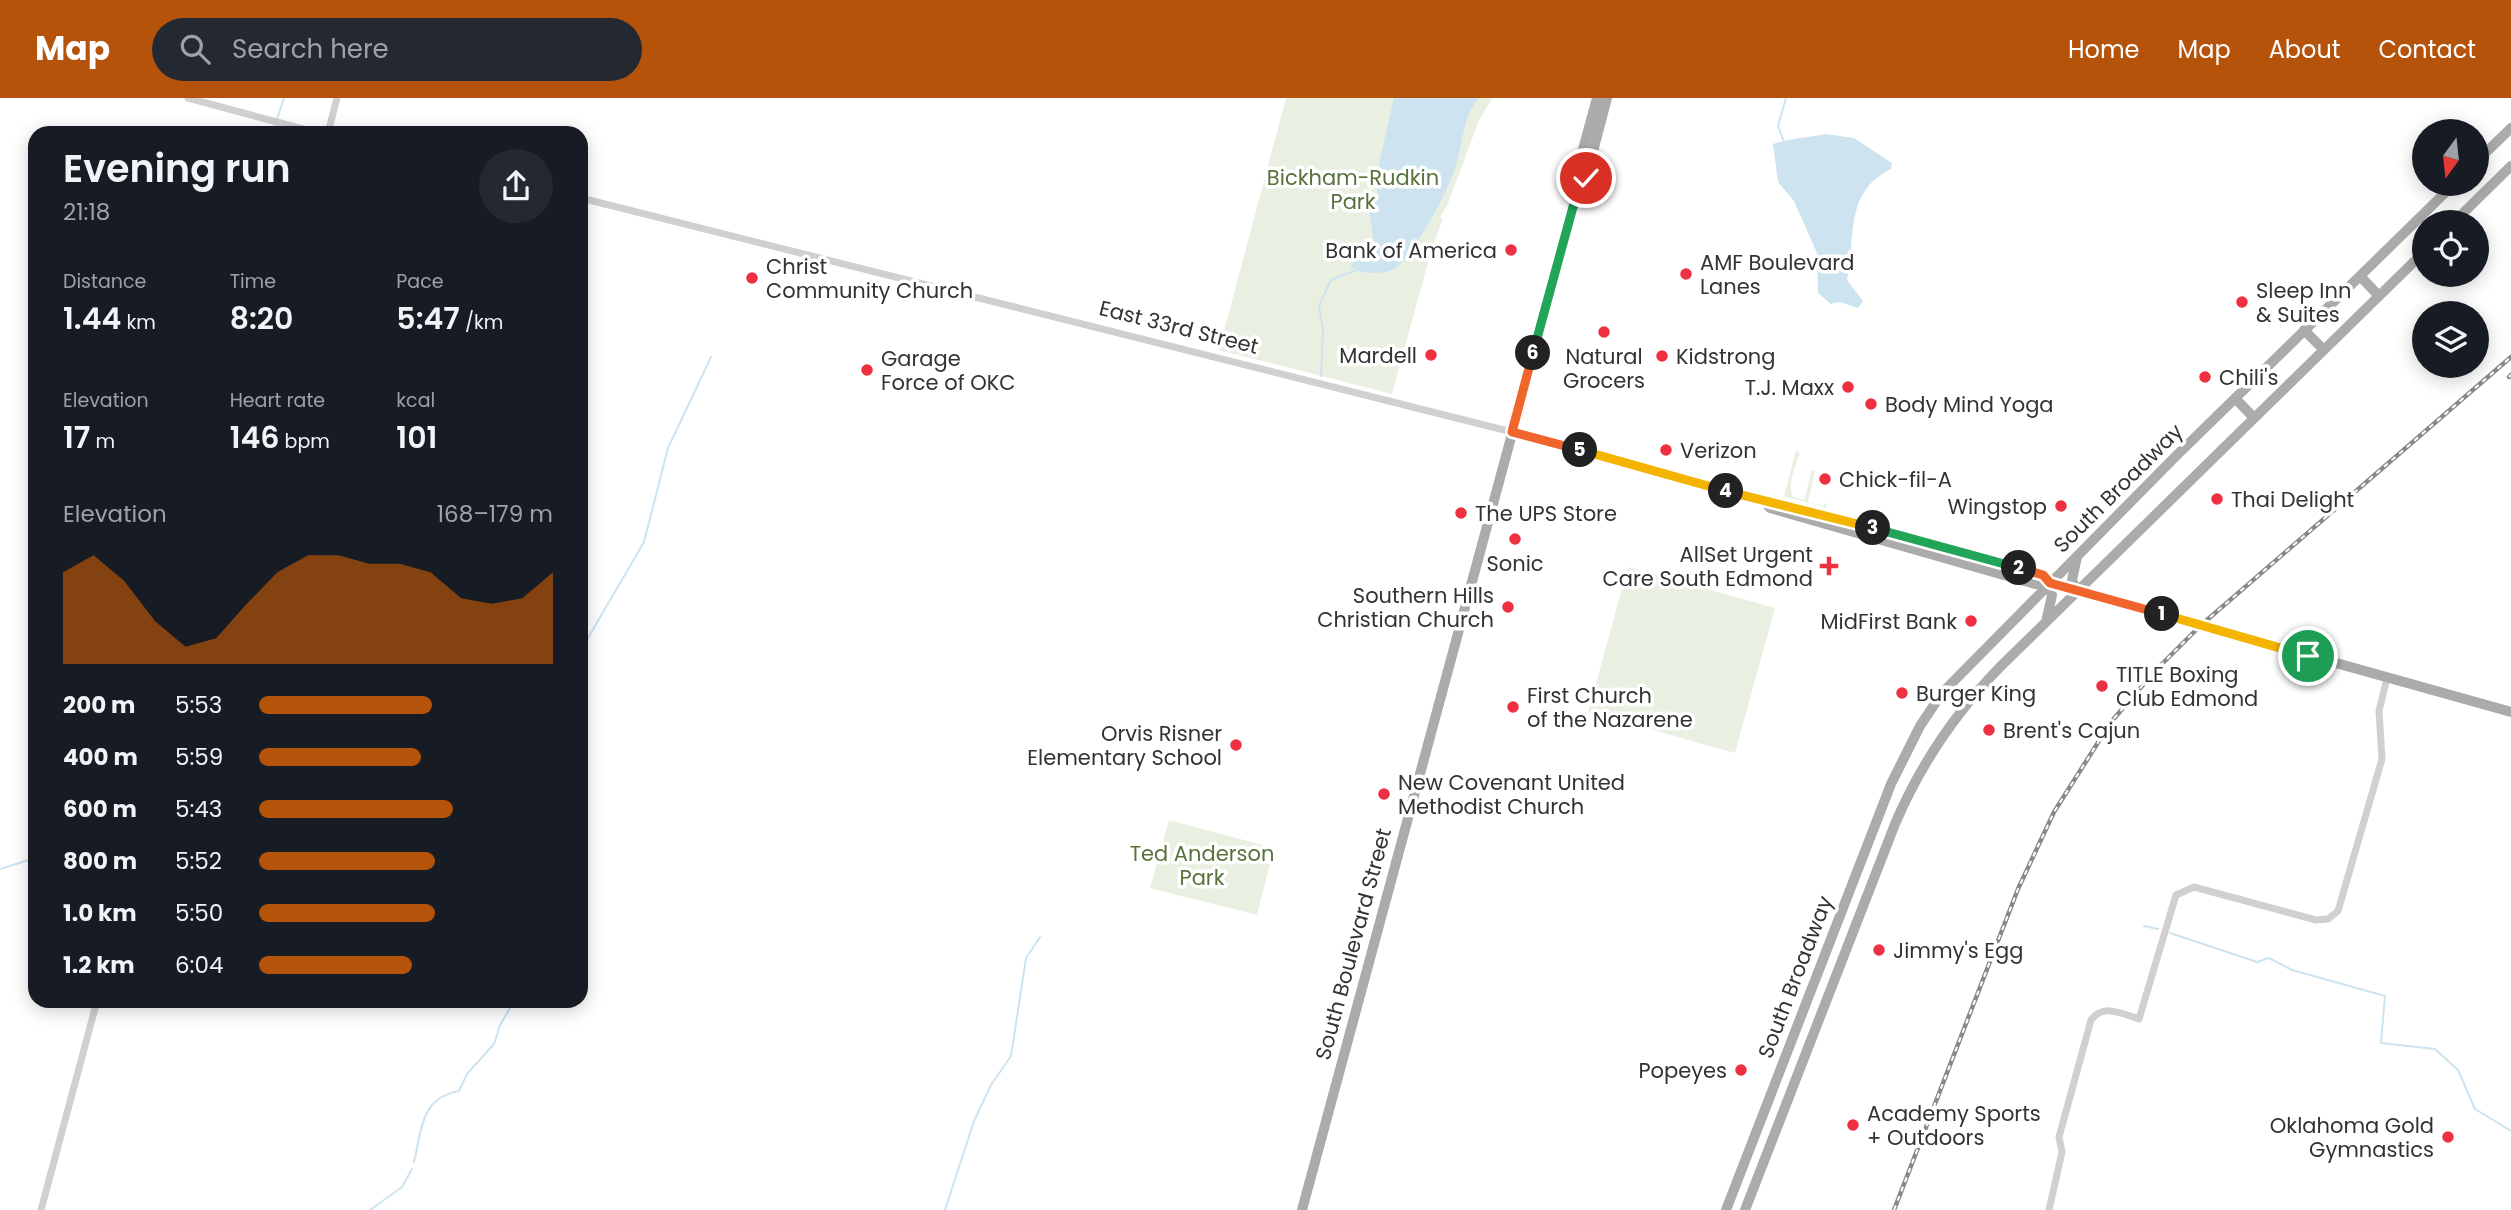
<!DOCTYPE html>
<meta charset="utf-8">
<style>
:root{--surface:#171b24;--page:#242831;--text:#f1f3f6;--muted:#9ea1a6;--accent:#b45309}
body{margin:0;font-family:Poppins,sans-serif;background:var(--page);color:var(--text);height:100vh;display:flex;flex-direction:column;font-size:26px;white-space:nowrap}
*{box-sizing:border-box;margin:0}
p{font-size:23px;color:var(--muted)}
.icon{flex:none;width:38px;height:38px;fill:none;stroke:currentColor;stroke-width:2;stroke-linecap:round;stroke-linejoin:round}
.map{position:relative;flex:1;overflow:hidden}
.drawer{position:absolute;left:28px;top:28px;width:560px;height:882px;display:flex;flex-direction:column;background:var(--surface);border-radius:21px;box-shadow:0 4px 18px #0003}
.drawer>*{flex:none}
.needle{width:46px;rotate:195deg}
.controls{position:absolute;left:2412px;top:21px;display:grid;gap:14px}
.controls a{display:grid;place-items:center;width:77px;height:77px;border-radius:50%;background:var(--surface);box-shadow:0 4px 18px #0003;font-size:35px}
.pin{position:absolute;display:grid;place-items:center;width:60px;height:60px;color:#fff;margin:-30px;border:4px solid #fff;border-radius:50%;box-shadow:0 2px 7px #0007}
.km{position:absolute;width:35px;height:35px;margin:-18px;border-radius:50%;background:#222;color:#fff;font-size:19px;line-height:35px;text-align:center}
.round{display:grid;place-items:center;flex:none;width:74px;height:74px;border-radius:37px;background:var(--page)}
.headline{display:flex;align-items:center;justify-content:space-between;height:119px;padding:0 35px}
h1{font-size:38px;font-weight:600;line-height:52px}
.metrics{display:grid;grid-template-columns:repeat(3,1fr);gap:10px;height:119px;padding:7px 35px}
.metrics div{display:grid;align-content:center}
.metrics b{font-size:30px;font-weight:600}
.metrics small{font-size:19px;font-weight:400}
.metrics p{font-size:19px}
.chart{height:196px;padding:14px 35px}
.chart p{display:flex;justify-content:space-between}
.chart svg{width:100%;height:126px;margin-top:7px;fill:var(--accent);opacity:.7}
ul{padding:0 35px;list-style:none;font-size:23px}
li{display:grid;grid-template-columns:112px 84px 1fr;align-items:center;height:52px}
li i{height:18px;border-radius:9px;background:var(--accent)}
header{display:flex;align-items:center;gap:42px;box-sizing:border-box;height:98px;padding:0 35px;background:var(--accent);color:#fff}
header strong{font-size:33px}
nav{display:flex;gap:38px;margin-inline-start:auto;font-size:24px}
.search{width:490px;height:63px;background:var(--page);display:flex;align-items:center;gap:18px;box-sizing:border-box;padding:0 24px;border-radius:38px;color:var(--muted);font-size:26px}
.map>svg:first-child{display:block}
.green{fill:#e9f0e1}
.water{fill:#cde3f0}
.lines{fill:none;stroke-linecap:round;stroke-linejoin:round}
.stream{stroke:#cde3f0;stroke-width:2}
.minor{stroke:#d0d0d0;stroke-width:7}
.major{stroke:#ababab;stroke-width:10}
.rail-casing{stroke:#888;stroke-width:4.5}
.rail{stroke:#fff;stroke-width:2;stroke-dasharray:5;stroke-linecap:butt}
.split-1-casing{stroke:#fff;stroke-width:14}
.split-2-casing{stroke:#fff;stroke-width:14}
.split-3-casing{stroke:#fff;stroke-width:14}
.split-4-casing{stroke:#fff;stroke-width:14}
.split-5-casing{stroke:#fff;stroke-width:14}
.split-6-casing{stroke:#fff;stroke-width:14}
.split-7-casing{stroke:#fff;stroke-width:14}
.split-8-casing{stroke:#fff;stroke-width:14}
.split-1{stroke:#f5b400;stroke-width:9}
.split-2{stroke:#f0652b;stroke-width:9}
.split-3{stroke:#22a559;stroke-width:9}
.split-4{stroke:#f5b400;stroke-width:9}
.split-5{stroke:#f5b400;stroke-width:9}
.split-6{stroke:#f0652b;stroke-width:9}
.split-7{stroke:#22a559;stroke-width:9}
.split-8{stroke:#22a559;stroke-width:9}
.poi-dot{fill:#ef3041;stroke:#fff;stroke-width:2.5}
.labels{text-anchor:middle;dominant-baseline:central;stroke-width:7;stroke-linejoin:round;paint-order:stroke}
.park-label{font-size:21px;fill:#57723c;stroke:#fff}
.poi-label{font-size:21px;fill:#333;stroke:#fff;text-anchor:start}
.street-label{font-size:21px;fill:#333;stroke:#fff}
</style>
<header>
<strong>Map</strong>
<div class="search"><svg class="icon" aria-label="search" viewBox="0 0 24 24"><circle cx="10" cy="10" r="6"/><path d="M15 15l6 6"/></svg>Search here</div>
<nav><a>Home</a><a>Map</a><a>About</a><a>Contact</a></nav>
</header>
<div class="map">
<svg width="2511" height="1112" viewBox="0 0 2511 1112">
<rect width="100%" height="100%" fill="#fff"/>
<path class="green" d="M1286,0H1492L1478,25L1447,108L1440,119L1443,121L1432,150L1392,296L1219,252Z
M1796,352L1800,355C1796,367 1787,384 1793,399L1804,402L1812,372L1815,373L1808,404L1823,408L1826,404L1827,410L1784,398Z
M1628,469L1775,510L1735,655L1588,614Z
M1169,722L1274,750L1257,817L1150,790Z"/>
<path class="water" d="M1394,0H1479C1462,18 1463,48 1455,71C1449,91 1413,158 1397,169C1385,177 1364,177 1351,169C1355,157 1369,157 1374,146L1369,111L1377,95L1378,71Z
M1826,36L1854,40L1892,65L1891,71C1844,94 1856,138 1847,182L1863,203L1858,210L1840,204L1831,206L1818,195L1817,155L1794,103L1778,84L1773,46C1791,40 1807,40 1826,36Z"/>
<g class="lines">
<path class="stream" d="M277,21L284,0
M272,35L275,26
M1784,44L1778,28L1786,0
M1321,278L1323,231L1319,208L1331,182L1356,172
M581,567L588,540L644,444L668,350L711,259
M0,771L35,760
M2144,828L2158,831
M2170,835L2257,864L2269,860L2292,872L2385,898L2381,945L2435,951L2458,972L2475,1011L2511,1033
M414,1064C422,1032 420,1000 459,993L467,976L494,946L500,927L514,903
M370,1112L402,1089L412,1071
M945,1112L974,1023L991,987L1011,958L1026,860L1040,839"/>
<path class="minor" d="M188,0L318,35
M328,35L337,0
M581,100L1512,334
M41,1112L97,903
M2049,1112L2062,1054L2059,1039L2091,922C2103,905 2123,916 2139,921L2176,797L2194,789L2316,822L2328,821L2338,813L2382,661L2379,613L2387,580"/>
<path class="major" d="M2476,64L2511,30
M1575,98L1576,77L1597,0
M2454,124L2511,68
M2360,178L2379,198
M2304,232L2323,251
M2235,300L2254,320
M1512,334L2043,477L2052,497L2046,524
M1765,404L1770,410L2035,486L2050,485L2511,614
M2077,459L2072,482L2077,493
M1302,1112L1575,103L1586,80L1607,0
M1726,1112L1891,686L1920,628L1942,595L2175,359L2454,86
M1745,1112L1895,726C1921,665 1955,615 2001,568L2424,154"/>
<g class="rail-casing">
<path id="rail" d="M2509,279L2511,277
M1894,1112L2018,791L2054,714L2111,624L2155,573L2200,528L2511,259"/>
</g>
<use href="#rail" class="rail"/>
</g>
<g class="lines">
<g class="split-1-casing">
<path id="split-1" d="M2162,516L2308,558"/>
</g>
<g class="split-2-casing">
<path id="split-2" d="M2019,470L2043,477L2050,485L2162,516"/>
</g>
<g class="split-3-casing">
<path id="split-3" d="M1873,430L2019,470"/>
</g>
<g class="split-4-casing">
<path id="split-4" d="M1726,393L1873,430"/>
</g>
<g class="split-5-casing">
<path id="split-5" d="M1580,352L1726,393"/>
</g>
<g class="split-6-casing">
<path id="split-6" d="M1533,255L1512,334L1580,352"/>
</g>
<g class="split-7-casing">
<path id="split-7" d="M1533,255L1573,109"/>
</g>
<g class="split-8-casing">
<path id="split-8" d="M1573,109L1586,80"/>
</g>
<use href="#split-1" class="split-1"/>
<use href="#split-2" class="split-2"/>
<use href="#split-3" class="split-3"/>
<use href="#split-4" class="split-4"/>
<use href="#split-5" class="split-5"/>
<use href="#split-6" class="split-6"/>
<use href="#split-7" class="split-7"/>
<use href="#split-8" class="split-8"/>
</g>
<g class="poi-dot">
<circle cx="1511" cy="152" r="7"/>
<circle cx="1686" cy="176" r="7"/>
<circle cx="752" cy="180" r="7"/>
<circle cx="2242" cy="204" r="7"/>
<circle cx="1604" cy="234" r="7"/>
<circle cx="1431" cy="257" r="7"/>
<circle cx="1662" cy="258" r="7"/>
<circle cx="867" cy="272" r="7"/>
<circle cx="2205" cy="279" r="7"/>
<circle cx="1848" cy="289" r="7"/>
<circle cx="1871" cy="306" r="7"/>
<circle cx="1666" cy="352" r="7"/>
<circle cx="1825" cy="381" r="7"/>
<circle cx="2217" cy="401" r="7"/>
<circle cx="2061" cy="408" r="7"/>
<circle cx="1461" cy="415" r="7"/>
<circle cx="1515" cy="441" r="7"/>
<path d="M1825.5 457.5h7v7h7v7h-7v7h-7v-7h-7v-7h7z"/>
<circle cx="1508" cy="509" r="7"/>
<circle cx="1971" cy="523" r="7"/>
<circle cx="2102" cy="588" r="7"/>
<circle cx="1902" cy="595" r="7"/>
<circle cx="1513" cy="609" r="7"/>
<circle cx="1989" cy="632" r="7"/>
<circle cx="1236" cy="647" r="7"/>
<circle cx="1384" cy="696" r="7"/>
<circle cx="1879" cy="852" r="7"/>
<circle cx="1741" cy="972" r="7"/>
<circle cx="1853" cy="1027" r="7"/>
<circle cx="2448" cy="1039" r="7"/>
</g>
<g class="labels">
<g class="park-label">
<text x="1353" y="79">Bickham-Rudkin<tspan x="1353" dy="24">Park</tspan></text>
<text x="1202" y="755">Ted Anderson<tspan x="1202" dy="24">Park</tspan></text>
</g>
<g class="poi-label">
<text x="1497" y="152" text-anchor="end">Bank of America</text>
<text x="1700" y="164">AMF Boulevard<tspan x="1700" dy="24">Lanes</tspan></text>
<text x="766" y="168">Christ<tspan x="766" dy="24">Community Church</tspan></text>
<text x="2256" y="192">Sleep Inn<tspan x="2256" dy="24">&amp; Suites</tspan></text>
<text x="1417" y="257" text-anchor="end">Mardell</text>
<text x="1604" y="258" text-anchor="middle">Natural<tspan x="1604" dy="24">Grocers</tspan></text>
<text x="1676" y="258">Kidstrong</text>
<text x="881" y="260">Garage<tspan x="881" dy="24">Force of OKC</tspan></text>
<text x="2219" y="279">Chili's</text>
<text x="1834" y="289" text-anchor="end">T.J. Maxx</text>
<text x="1885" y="306">Body Mind Yoga</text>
<text x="1680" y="352">Verizon</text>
<text x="1839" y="381">Chick-fil-A</text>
<text x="2231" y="401">Thai Delight</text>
<text x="2047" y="408" text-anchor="end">Wingstop</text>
<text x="1475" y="415">The UPS Store</text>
<text x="1813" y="456" text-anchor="end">AllSet Urgent<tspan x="1813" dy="24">Care South Edmond</tspan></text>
<text x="1515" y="465" text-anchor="middle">Sonic</text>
<text x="1494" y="497" text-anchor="end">Southern Hills<tspan x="1494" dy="24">Christian Church</tspan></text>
<text x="1957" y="523" text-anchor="end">MidFirst Bank</text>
<text x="2116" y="576">TITLE Boxing<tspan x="2116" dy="24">Club Edmond</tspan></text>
<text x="1916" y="595">Burger King</text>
<text x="1527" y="597">First Church<tspan x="1527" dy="24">of the Nazarene</tspan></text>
<text x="2003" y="632">Brent's Cajun</text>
<text x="1222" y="635" text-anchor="end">Orvis Risner<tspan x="1222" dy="24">Elementary School</tspan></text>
<text x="1398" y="684">New Covenant United<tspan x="1398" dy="24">Methodist Church</tspan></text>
<text x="1893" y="852">Jimmy's Egg</text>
<text x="1727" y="972" text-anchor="end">Popeyes</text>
<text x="1867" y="1015">Academy Sports<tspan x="1867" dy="24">+ Outdoors</tspan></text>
<text x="2434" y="1027" text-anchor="end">Oklahoma Gold<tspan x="2434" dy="24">Gymnastics</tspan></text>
</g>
<g class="street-label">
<text transform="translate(1179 229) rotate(14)">East 33rd Street</text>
<text transform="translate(2118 390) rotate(-45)">South Broadway</text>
<text transform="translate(1353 846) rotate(-75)">South Boulevard Street</text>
<text transform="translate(1795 879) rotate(-69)">South Broadway</text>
</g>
</g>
</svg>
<div class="controls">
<a><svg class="needle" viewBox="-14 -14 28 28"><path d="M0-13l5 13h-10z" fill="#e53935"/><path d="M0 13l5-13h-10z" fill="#9ea1a6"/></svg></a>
<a><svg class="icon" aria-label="locate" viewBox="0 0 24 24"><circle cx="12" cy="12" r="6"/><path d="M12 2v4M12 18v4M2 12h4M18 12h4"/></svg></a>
<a><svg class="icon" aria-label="layers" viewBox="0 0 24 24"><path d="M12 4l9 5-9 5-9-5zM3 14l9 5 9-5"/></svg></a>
</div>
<div class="pin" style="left:2308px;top:558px;background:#1e9e55"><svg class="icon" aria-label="arrive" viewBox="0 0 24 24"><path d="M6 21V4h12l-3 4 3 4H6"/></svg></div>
<div class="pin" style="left:1586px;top:80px;background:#d93025"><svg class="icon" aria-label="check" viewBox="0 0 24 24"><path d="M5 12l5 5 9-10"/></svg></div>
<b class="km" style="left:2162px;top:516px">1</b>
<b class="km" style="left:2019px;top:470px">2</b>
<b class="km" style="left:1873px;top:430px">3</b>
<b class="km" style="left:1726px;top:393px">4</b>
<b class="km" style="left:1580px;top:352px">5</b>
<b class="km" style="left:1533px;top:255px">6</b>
<section class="drawer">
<div class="headline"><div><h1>Evening run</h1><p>21:18</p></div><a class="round"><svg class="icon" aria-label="share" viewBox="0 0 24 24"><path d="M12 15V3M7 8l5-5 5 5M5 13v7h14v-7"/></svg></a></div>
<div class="metrics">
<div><p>Distance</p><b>1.44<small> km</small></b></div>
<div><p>Time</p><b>8:20</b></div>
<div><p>Pace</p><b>5:47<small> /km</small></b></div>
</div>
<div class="metrics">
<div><p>Elevation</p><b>17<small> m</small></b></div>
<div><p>Heart rate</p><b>146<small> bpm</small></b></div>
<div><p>kcal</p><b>101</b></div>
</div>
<div class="chart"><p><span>Elevation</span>168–179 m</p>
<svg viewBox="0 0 160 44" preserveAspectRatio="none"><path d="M0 44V12L10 6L20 15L30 29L40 38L50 35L60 23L70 12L80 6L90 6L100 9L110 9L120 12L130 21L140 23L150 21L160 12V44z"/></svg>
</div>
<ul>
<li><b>200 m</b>5:53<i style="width:59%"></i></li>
<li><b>400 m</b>5:59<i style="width:55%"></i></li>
<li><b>600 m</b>5:43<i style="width:66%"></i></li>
<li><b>800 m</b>5:52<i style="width:60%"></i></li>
<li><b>1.0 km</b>5:50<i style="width:60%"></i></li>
<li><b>1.2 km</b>6:04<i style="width:52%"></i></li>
</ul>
</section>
</div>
